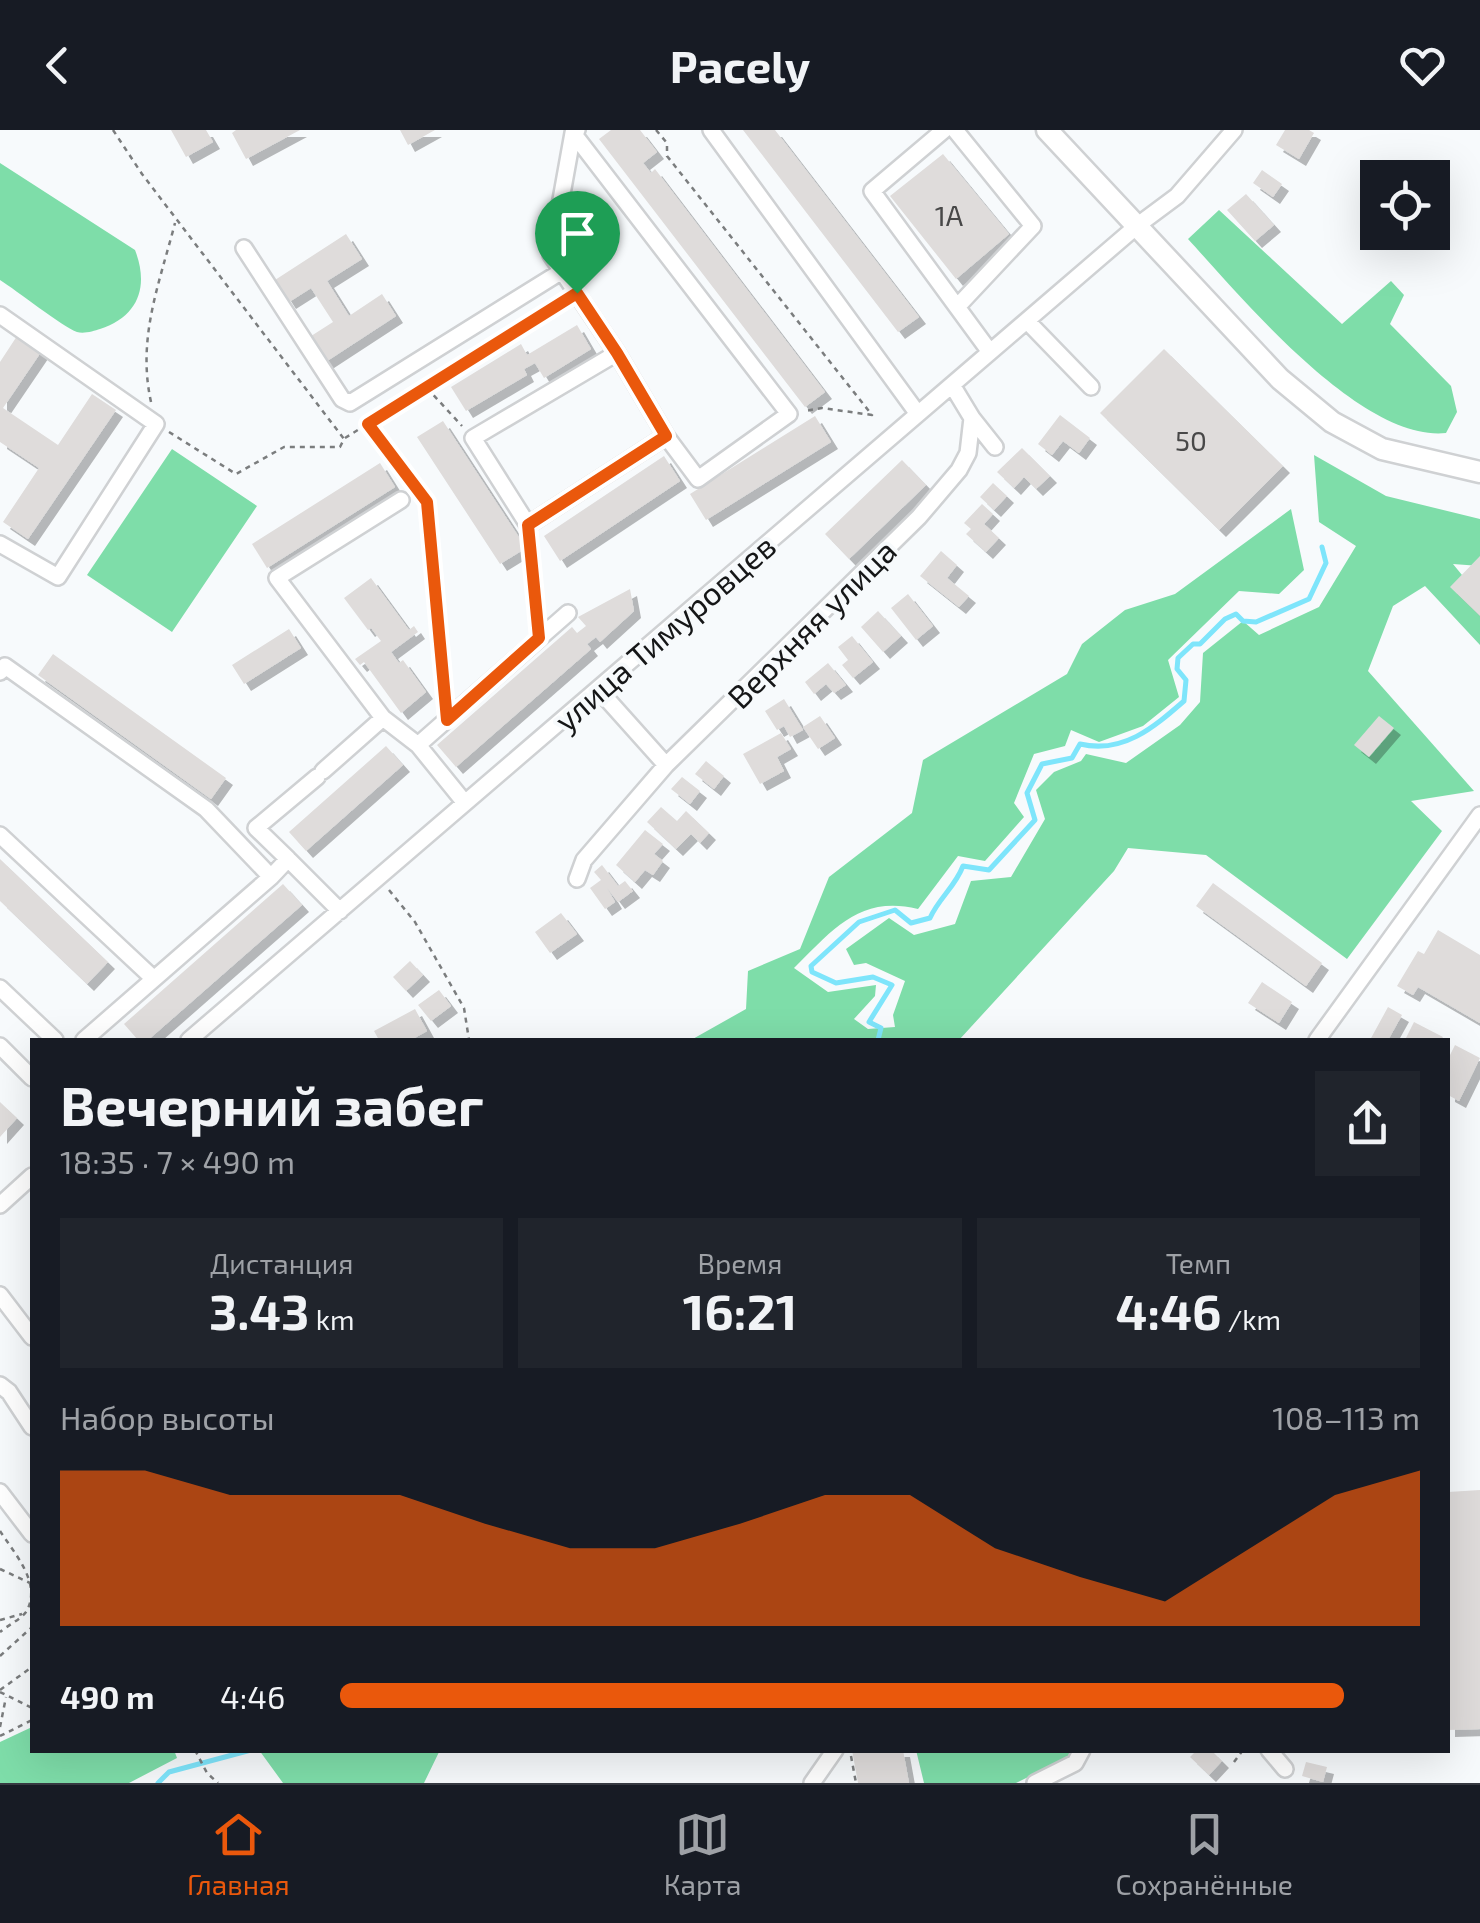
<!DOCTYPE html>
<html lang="ru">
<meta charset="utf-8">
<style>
:root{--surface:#171b24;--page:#20242c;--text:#f1f3f6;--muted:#9ea1a6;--line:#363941;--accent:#ea580c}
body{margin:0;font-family:"Exo 2",sans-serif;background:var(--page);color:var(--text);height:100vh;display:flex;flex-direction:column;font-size:38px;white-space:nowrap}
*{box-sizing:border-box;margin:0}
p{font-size:32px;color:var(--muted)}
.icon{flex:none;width:55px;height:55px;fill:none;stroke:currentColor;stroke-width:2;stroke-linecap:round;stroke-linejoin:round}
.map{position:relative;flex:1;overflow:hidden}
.details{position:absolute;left:30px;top:908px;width:1420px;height:715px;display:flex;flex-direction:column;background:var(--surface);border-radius:0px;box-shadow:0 10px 40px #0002}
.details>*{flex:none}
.fabs{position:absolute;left:1360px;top:30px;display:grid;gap:20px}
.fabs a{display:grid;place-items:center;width:90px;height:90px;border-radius:0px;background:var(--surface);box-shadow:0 10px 40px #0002;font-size:50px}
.pin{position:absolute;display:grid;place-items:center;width:85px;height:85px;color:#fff;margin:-102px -42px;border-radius:50% 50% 50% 0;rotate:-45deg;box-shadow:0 0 10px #0007}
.pin .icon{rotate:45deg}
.round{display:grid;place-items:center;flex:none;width:105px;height:105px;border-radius:0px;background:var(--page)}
.head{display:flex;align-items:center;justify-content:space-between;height:170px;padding:0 30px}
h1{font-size:55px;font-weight:700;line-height:75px}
.stats{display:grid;grid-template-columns:repeat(3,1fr);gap:15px;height:170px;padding:10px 30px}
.stats div{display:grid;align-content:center;border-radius:0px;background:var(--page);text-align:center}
.stats b{font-size:50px;font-weight:700}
.stats small{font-size:28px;font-weight:400}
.stats p{font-size:28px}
.chart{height:280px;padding:20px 30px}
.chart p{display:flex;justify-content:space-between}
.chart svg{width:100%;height:180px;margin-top:10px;fill:var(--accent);opacity:.7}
ul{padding:0 30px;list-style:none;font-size:32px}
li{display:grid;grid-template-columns:160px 120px 1fr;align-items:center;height:75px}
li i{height:25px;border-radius:12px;background:var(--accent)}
header{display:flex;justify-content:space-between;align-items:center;height:130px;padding:0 30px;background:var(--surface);font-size:45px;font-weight:700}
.menu{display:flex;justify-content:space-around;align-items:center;height:140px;border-top:2px solid var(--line);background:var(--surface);font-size:28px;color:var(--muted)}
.menu a{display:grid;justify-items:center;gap:5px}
.menu .selected{color:var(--accent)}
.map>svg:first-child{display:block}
.green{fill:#7edda9}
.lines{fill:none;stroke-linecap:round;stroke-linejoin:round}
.stream{stroke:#7ee5fb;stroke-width:5}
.building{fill:#dfdcdb;filter:url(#shadow)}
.minor-casing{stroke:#cfd1d3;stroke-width:20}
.major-casing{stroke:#cfd1d3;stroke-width:25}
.path{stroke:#7b7d7e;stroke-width:2.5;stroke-dasharray:5 5;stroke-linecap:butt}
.minor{stroke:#fff;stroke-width:15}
.major{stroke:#fff;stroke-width:20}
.route-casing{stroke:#fff;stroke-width:20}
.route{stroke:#ea580c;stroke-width:12}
.labels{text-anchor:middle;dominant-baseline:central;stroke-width:8;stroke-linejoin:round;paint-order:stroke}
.number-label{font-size:28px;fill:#484848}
.street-label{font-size:32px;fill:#151617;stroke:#f7fafc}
</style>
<header><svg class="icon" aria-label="back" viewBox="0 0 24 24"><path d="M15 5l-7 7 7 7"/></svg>Pacely<svg class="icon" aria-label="heart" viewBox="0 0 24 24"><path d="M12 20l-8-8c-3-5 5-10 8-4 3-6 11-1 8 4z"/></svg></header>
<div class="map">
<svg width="1480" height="1653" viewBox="0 0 1480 1653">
<defs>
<filter id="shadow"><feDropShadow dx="7" dy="7" stdDeviation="0" flood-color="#0004"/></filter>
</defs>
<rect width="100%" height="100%" fill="#f7fafc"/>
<path class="green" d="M0,33L135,120C149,156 139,186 100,199C94,201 84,204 77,202C63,197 16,160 0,150Z
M1219,80L1342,194L1391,151L1404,165L1390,194L1451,256L1457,282L1446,303C1361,312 1242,168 1188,109Z
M172,319L257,376L172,502L87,445Z
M1314,325L1386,366L1480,389V436L1453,434L1480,467V515L1425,456L1393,476L1368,541L1474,661L1411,671L1442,701L1347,829L1206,725L1128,718L1114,741L959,910H691L746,879L748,841L800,819L829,747L912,683L923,630L1067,544L1082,514L1125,480L1175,464L1291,379L1304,440L1279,464L1239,461L1168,530L1179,567L1143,596L1099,612L1071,600L1065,616L1034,624L1014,673L1024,687L985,731L958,726L918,779C859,765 833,800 794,838L828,862L876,855L875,866L854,889L868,899L895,897L893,885L905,851L866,833L854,835L846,819L889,788L914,805L955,794L971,751L1011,747L1045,689L1036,660L1054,642L1081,631L1086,624L1126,633L1180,595L1200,572L1203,523L1243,491L1259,505L1319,477L1356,416L1319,392Z
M32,1597V1620H174L177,1628L129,1653H0V1612Z
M259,1620H440L424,1653H283Z
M916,1620H1074L1071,1626L1016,1653H924Z"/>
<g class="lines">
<path class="stream" d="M878,910L881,898L869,892L892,855L873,847L836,853L812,842L811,836L859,792L895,780L911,793L930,788C939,768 955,757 963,736L989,740L1035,690L1027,663L1042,634L1072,628L1080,614C1123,624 1153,598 1184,571L1186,550L1177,539L1178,528L1193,514H1200L1225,489L1236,484L1243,491L1256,492L1309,469L1326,433L1322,417
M158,1653L169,1642L251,1620"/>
</g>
<path class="building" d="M171,0H206L213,12L186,27Z
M236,0H300L246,29L232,3Z
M400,0H435L408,15Z
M611,0H640L657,22L643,33L651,43L655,39L825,262L805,277L599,9Z
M743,0H775L919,187L898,202Z
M1285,0H1309L1314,3L1299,29L1276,15Z
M943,24L1009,104L956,149L890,66Z
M1262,40L1282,54L1273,67L1253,53Z
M1246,64L1274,95L1255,111L1227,80Z
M346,104L362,129L327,151L349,186L382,164L396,186L324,233L308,208L333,192L311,158L289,172L275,150Z
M577,195L591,219L544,248L535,233L524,239L527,245L466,281L451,257L521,214L527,225Z
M17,206L41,222L3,278L58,315L92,264L116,280L28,409L3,392L39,338L0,312V232Z
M1164,219L1283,336L1219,400L1100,283Z
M1060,285L1090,308L1079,323L1063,311L1052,325L1038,314Z
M815,286L831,312L706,390L690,364Z
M443,291L526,418L500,434L417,307Z
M1022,318L1050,346L1036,359L1024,347L1014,358L997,342Z
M664,326L680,351L560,431L544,406Z
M902,330L926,355L849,429L825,404Z
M380,333L395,357L267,438L252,414Z
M993,353L1007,366L994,380L980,367Z
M982,374L993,384L984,394L999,408L986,422L966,404L971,399L964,393Z
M941,421L957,435L947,448L969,466L959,477L920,446Z
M1480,426V486L1450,457Z
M371,448L409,500L414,496L418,502L391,522L399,533L403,530L426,562L401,583L364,532L360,535L355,529L381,511L371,498L368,500L344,468Z
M630,459L634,481L600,512L596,507L587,514L591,519L456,637L437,615L572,497L577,503L586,496L578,487Z
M908,464L933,496L916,510L891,478Z
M878,481L901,506L883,522L861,497Z
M289,499L301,518L244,554L232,535Z
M852,506L873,532L853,548L842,535L848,530L838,517Z
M53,524L226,648L211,669L38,545Z
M828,533L846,555L834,563L826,554L814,564L805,552Z
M784,569L803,600L790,607L784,596L777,600L765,581Z
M820,586L835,608L818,619L803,597Z
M1379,586L1394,598L1369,627L1354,615Z
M781,603L791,619L777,627L784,641L760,654L743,624Z
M386,616L403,635L306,721L289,702Z
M706,631L724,646L714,659L695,644Z
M682,647L700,661L690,674L671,659Z
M661,677L677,691L686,681L709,703L700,713L691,704L676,719L647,692Z
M645,700L663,714L654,724L663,731L653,745L645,740L635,752L616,735Z
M0,729L108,832L87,854L0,771Z
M602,735L618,756L625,751L633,761L618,772L607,758L615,772L605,779L590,758L601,750L594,742Z
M1213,753L1322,833L1306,856L1196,776Z
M283,754L302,775L148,910H138L124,894Z
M561,783L577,804L550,823L535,802Z
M1438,800L1480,825V893L1418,857L1413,865L1397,856L1418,821L1424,824Z
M410,831L423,845L406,861L393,847Z
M1262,852L1292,872L1279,893L1248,873Z
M439,860L451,876L431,891L418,875Z
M1388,877L1402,885L1388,910H1370Z
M415,879L427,901L411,910H379L374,901Z
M1414,892L1443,907L1441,910H1405Z
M1455,915L1480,928L1459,971L1448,965V929Z
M0,972L17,988L0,1007Z
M1480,1360V1599L1448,1600V1362Z
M852,1620H903L909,1653H858Z
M1197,1620H1211L1222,1631L1209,1645L1190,1627Z
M1306,1632L1327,1637L1323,1652L1302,1646Z"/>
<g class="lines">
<g class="minor-casing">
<path id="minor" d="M711,0L918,284
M944,0L872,61L990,222
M955,0L1033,96L957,177
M573,3L789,284L698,349L666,306L617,223L551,125L573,3L577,0
M244,118L342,269L350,273L562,141
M0,185L156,294L58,447L0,414
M1027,191L1091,257
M617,223L473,308L528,395L666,306
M972,288L995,317
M0,542L5,536L206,679L271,747L288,729L340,781
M598,559L666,635L919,387L959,340L968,323L972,288L952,255
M383,588L277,448L401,370
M323,641L383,588L418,615
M465,673L418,615L568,483
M0,705L154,849
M288,729L256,698L317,647
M577,749L584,730L666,635
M0,858L55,910
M84,910L271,747
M189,910L1138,95L1177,66L1234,0
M1317,910L1480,685
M0,916L32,948
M0,1075L32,1046
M0,1165L32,1207
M0,1255L9,1262L32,1297
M0,1362L32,1404
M1269,1620L1285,1639
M812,1653L835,1620
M1035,1653L1075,1633L1082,1620"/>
</g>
<g class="major-casing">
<path id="major" d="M1047,0L1280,249L1332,292L1382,319L1480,342"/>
</g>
<path class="path" d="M113,0L142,44L344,309L340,317H284L236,344L169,302
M656,0L667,13V26L872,285L822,278L805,281
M427,258L462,296
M151,272C137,208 159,155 175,93
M368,294L427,372L445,572
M345,308L563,172
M530,411L537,487
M389,760L415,792L464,878L469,910
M0,1401C14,1423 43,1454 26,1482C21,1489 7,1496 0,1502
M0,1439L30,1453
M0,1490L22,1484
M0,1526L31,1498L32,1492
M0,1560L32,1537
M0,1562L32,1578
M0,1597L6,1567
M0,1606L32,1590
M195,1620L207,1643L218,1653
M851,1626L856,1653
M1234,1632L1243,1620"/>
<use href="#minor" class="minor"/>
<use href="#major" class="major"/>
</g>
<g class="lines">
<g class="route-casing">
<path id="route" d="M577,163L617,223L666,306L528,395L539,508L447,590L427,372L368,294Z"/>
</g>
<use href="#route" class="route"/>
</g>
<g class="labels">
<g class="number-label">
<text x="949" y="85">1А</text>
<text x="1191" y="310">50</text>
</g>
<g class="street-label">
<text transform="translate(811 493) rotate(-45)">Верхняя улица</text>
<text transform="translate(664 502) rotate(-41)">улица Тимуровцев</text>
</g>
</g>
</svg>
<div class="fabs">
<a><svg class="icon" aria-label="locate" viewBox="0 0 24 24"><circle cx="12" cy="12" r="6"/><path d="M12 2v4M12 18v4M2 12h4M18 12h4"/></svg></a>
</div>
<div class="pin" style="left:577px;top:163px;background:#1e9e55"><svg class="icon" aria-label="arrive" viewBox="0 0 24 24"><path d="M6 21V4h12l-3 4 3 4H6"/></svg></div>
<section class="details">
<div class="head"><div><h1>Вечерний забег</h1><p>18:35 · 7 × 490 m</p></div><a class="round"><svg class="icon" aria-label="share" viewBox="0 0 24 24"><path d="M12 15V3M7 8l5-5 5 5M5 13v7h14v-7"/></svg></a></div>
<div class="stats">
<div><p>Дистанция</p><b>3.43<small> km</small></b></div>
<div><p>Время</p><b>16:21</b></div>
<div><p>Темп</p><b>4:46<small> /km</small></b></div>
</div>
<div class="chart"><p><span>Набор высоты</span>108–113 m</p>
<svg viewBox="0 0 160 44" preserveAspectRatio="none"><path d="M0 44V6L10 6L20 12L30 12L40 12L50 19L60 25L70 25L80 19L90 12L100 12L110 25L120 32L130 38L140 25L150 12L160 6V44z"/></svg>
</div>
<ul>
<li><b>490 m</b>4:46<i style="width:93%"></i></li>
</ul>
</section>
</div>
<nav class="menu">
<a class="selected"><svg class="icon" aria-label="home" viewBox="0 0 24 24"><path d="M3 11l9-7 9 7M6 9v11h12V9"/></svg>Главная</a>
<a><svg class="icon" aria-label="map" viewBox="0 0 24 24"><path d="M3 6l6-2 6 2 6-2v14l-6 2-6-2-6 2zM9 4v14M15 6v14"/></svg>Карта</a>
<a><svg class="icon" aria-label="saved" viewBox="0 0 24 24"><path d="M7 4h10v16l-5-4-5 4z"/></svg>Сохранённые</a>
</nav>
